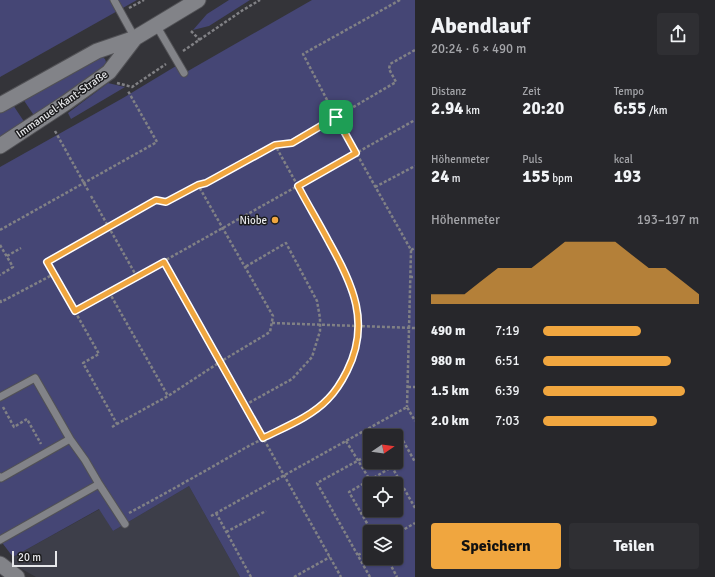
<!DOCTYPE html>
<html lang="de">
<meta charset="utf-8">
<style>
:root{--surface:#27272b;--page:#2f2f33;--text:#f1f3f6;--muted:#a4a5a9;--line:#434447;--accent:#f0a63f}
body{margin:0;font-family:Signika,sans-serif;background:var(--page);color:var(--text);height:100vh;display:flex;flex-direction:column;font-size:15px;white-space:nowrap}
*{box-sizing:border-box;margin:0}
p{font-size:13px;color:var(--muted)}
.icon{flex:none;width:22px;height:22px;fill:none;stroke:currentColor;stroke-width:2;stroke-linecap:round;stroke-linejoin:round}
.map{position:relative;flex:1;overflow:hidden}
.side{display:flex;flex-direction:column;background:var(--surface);width:300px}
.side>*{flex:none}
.needle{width:26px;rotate:77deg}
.buttons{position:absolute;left:363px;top:429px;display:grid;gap:8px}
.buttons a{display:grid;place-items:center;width:40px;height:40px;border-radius:4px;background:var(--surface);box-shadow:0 1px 3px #0004,0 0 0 1px var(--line);font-size:20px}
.scale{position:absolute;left:12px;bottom:10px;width:45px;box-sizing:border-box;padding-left:4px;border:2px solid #e6e7ea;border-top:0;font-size:11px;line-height:14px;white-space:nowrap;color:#e6e7ea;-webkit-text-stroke:3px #1c1c1e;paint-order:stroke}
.pin{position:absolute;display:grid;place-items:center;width:34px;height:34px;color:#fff;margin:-17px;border-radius:8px;box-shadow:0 2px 6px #0006}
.round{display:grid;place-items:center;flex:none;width:42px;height:42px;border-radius:4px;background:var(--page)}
.headline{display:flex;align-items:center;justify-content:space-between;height:68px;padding:0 16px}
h1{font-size:22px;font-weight:700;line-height:30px}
.metrics{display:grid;grid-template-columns:repeat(3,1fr);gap:6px;height:68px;padding:4px 16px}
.metrics div{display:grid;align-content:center}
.metrics b{font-size:17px;font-weight:700}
.metrics small{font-size:11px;font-weight:400}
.metrics p{font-size:11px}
.chart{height:112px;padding:8px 16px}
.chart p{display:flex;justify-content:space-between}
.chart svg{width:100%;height:72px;margin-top:4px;fill:var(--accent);opacity:.7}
.button{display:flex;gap:8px;margin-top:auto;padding:8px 16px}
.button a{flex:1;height:46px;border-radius:4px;background:var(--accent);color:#111;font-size:16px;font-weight:700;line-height:46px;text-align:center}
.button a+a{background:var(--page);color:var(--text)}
ul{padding:0 16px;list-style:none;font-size:13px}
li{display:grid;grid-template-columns:64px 48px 1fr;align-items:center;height:30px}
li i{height:10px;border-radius:5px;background:var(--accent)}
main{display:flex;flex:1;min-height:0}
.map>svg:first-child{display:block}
.built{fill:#3d3e49}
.green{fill:#454675;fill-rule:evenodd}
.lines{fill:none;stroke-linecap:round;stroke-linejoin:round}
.service-casing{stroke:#515155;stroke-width:9}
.minor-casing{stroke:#515155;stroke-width:17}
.path{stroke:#818185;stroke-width:2.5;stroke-dasharray:3 2;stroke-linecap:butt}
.service{stroke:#828388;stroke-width:7}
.minor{stroke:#828388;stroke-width:15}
.route-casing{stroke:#fff;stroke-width:8}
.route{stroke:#f0a63f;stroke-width:5}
.poi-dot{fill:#f0a63f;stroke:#1c1c1e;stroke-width:1.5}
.labels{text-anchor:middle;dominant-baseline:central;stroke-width:3;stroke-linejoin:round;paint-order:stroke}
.street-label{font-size:11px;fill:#e6e7ea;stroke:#1c1c1e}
.poi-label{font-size:11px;fill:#e6e7ea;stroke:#1c1c1e;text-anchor:end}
</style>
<main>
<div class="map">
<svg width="415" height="577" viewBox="0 0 415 577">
<rect width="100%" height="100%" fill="#343439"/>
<path class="built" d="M189,486L240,577H36L13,564V557L100,509L113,531Z"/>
<path class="green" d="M0,0H137L0,77Z
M229,0H250L209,26L193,30L207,14Z
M312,0H415V577H240L189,486L113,531L99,509L13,557L0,540V167L123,98L176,66L181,75ZM370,436H396V462H370ZM370,484H396V510H370ZM370,532H396V558H370Z
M101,56L105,59L106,62L104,67L35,117L23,99Z
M108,83L125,87L71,119L68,113Z
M13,105L25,123L0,139V113Z"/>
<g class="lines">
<g class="service-casing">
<path id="service" d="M114,0L135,38
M156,25L184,73
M0,397L35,378L70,439L85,460L99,484L125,524
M0,477L1,478L70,439
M0,540L99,484"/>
</g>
<g class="minor-casing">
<path id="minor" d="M0,105L97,51L135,38L198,0
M0,146L67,102L109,72L135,38
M0,564L17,577"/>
</g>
<path class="path" d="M400,0L303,54L336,117L411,250L407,407
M129,8L144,0
M191,31L200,40
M183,51L243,10L260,0
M117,83L132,87L166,64
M55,131L89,192
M198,185L205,183L275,145L292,143L396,82L389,69L390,64L415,50
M375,187L415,166
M91,196L137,277
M0,230L157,142L128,91
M0,245L13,267L0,275
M411,250L415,248
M7,256L21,248
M164,261L341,577
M410,277H415
M109,292L168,396
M0,300L1,302L54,274
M75,311L415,120
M272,323L415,328
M408,387H415
M245,405L292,379L312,357L320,331V318L317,301L286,243L245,267
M3,407L14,427L27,419L41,444
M112,427L117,424L83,363L99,354L47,262L156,200L166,202L198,185L273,316L270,332L220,362L168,396L117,424
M396,440L401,437L415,462
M346,441L370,480
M129,513C168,492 207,470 245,448C273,433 302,421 326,401C351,380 361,337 357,306C355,293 349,281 344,269L275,145
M216,513L251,577
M211,516L407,407L415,421
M226,532L266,511
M372,532L349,492L392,467L415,508
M396,534L415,523
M358,555L370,549
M387,558L397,577
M294,577L330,557
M370,577L317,483L370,454"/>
<use href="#service" class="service"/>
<use href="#minor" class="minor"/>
</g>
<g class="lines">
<g class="route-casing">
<path id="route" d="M336,117L356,153L298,186C308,205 319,223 329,242C353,285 371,323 347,371C342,381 336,391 328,399C311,417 285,427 263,438L164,262L75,311L47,262L156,200L166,202L198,185L206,183L275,145L292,143Z"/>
</g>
<use href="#route" class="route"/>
</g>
<circle class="poi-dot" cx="275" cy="220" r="4"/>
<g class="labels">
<g class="street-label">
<text transform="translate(62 104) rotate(-35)">Immanuel-Kant-Straße</text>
</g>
<g class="poi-label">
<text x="267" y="220">Niobe</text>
</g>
</g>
</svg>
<div class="buttons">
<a><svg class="needle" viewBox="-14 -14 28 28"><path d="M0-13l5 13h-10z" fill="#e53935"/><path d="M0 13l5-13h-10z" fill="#a4a5a9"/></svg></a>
<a><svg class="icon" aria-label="locate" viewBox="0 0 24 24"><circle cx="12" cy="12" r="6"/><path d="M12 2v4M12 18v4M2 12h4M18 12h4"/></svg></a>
<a><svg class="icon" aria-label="layers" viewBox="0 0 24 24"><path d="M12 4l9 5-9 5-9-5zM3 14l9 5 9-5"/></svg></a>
</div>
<div class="scale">20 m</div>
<div class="pin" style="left:336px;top:117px;background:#1e9e55"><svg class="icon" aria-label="arrive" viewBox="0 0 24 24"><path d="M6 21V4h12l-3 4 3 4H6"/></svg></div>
</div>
<section class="side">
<div class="headline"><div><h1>Abendlauf</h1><p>20:24 · 6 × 490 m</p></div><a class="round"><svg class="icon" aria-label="share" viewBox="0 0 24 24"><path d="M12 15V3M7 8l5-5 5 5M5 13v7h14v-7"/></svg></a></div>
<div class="metrics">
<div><p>Distanz</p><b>2.94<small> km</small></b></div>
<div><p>Zeit</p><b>20:20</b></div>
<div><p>Tempo</p><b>6:55<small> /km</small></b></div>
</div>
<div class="metrics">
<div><p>Höhenmeter</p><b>24<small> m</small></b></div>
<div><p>Puls</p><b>155<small> bpm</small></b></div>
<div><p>kcal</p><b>193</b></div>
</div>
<div class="chart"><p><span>Höhenmeter</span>193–197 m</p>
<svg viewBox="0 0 160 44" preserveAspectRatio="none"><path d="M0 44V38L10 38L20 38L30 30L40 22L50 22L60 22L70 14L80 6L90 6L100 6L110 6L120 14L130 22L140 22L150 30L160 38V44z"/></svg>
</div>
<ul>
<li><b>490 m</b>7:19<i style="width:63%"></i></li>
<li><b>980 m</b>6:51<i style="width:82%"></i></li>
<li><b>1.5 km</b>6:39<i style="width:91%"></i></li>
<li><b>2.0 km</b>7:03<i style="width:73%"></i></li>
</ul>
<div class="button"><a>Speichern</a><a>Teilen</a></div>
</section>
</main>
